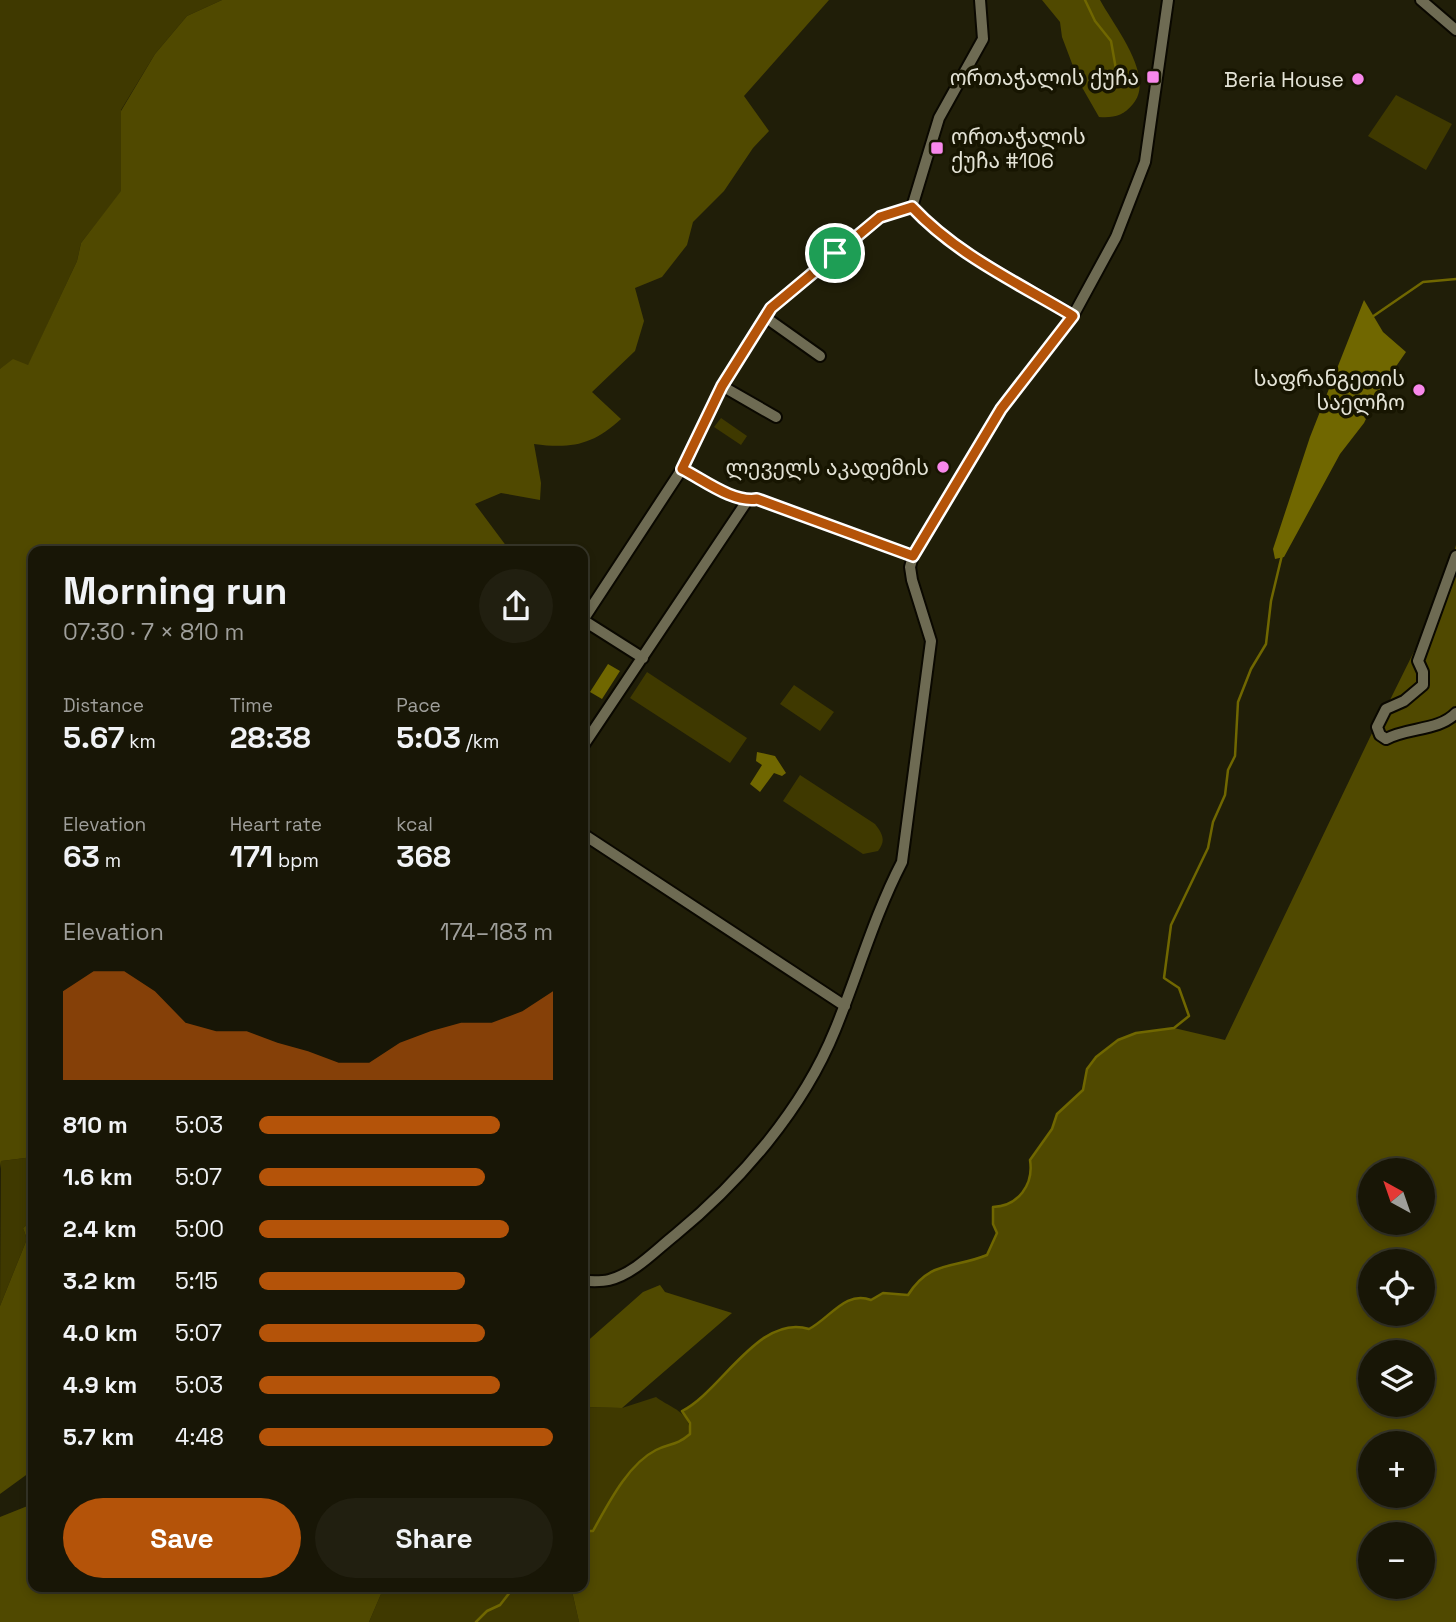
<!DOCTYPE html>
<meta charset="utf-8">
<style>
:root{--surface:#181606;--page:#211f10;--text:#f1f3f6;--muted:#9f9f9b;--line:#363528;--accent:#b45309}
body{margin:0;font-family:"Space Grotesk","Noto Sans Georgian",sans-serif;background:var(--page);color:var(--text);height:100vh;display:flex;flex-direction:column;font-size:26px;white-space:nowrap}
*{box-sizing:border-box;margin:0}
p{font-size:23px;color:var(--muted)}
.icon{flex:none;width:38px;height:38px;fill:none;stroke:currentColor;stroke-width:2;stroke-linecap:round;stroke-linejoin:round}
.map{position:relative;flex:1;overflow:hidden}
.sheet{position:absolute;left:28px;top:546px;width:560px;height:1046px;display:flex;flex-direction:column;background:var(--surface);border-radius:14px;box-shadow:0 4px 10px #0003,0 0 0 2px var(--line)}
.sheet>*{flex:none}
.needle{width:46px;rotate:320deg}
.buttons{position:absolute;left:1358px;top:1158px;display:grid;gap:14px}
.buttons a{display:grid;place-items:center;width:77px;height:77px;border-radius:50%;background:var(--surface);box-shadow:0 4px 10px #0003,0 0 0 2px var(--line);font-size:35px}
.pin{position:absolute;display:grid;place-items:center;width:60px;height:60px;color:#fff;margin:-30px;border:4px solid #fff;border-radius:50%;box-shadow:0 2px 7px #0007}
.round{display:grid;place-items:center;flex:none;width:74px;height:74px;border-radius:37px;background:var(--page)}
.head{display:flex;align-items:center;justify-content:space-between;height:119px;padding:0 35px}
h1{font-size:38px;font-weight:800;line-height:52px}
.figures{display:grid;grid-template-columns:repeat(3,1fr);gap:10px;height:119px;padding:7px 35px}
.figures div{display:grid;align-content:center}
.figures b{font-size:30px;font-weight:800}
.figures small{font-size:19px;font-weight:400}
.figures p{font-size:19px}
.chart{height:196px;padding:14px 35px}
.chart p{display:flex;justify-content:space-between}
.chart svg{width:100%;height:126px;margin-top:7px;fill:var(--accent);opacity:.7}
.action{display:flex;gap:14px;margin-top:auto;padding:14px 35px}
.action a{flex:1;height:80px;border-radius:42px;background:var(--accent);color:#fff;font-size:28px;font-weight:800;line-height:80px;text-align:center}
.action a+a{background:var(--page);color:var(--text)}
ul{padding:0 35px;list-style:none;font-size:23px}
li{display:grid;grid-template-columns:112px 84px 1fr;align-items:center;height:52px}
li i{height:18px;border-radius:9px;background:var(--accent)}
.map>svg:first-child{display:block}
.green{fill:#3f3900}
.forest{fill:#504900;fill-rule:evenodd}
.water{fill:#706700}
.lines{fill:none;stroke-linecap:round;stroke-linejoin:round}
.stream{stroke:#706700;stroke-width:2.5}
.minor-casing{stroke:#0a0800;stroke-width:14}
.minor{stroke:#6e6b53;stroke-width:10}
.route-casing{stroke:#fff;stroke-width:14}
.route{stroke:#b45309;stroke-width:9}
.poi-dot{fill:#f888eb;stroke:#171501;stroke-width:2.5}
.labels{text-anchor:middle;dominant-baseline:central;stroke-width:7;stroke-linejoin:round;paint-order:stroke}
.poi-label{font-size:21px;fill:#e4e3d6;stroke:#171501;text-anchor:end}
</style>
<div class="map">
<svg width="1456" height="1622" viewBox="0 0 1456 1622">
<rect width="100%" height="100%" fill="#201e08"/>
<path class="green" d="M0,0H222L187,16L155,54L121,110V192L81,243L77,261L28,366L0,369Z
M1396,95L1452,124L1426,170L1368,136Z
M721,418L747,436L741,445L714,427Z
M647,672L747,738L730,763L630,698Z
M794,685L834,712L820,731L780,704Z
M800,775L875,824C883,834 886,841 878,851L863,854L783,801Z
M33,1157V1220L23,1228L27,1239L0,1306L1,1161Z
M656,1397C672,1409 690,1411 690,1434C676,1446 671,1443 656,1450C630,1462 607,1507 593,1531H583V1407L622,1408Z
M384,1587H571L579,1622H369Z"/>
<path class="forest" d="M222,0H829L744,96L769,131L753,148L724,191L693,222L687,245L662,277L635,288L644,321L635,351L592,392L621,419C593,445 571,449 534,444L541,483L540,500L501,493L475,504L510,551H33V1157L1,1161L0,1169V369L13,359L28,365L77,261L81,243L121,191V111L155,54L187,16Z
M1042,0H1100C1114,26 1156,77 1133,104C1123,116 1114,118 1099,117L1079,82L1062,37L1060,22Z
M1456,545V1622H579L571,1587H583V1531H593C609,1503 627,1464 656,1450C670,1443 676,1446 690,1434V1423L682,1411C722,1392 759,1314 809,1329C830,1318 846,1290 871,1300L883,1293L908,1295C930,1260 953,1269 987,1254L997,1233L993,1224V1207C1018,1206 1034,1185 1030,1160L1052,1129L1057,1114L1083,1090L1087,1069L1096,1057L1118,1040L1136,1033L1174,1028L1225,1040L1373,731L1377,713L1390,700L1438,603ZM1370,1171H1423V1223H1370ZM1370,1262H1423V1314H1370ZM1370,1353H1423V1405H1370ZM1370,1444H1423V1496H1370ZM1370,1535H1423V1587H1370Z
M33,1220V1470L0,1494V1306L27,1239L23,1228Z
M660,1285L665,1292L732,1313L622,1408L583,1407V1345L643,1292Z
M30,1505H33V1587H384L369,1622H0V1517Z"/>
<path class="water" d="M1364,300L1383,332L1406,352L1381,388L1364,423L1340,454L1284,557L1275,559L1273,549L1310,437Z
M608,664L620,671L602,699L590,692Z
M757,752L775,756L786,773L782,776L774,773L760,792L750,784L762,765L756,761Z"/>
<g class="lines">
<path class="stream" d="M1085,0L1095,21L1111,41L1117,75
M1372,317L1423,282L1456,279
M583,1531H593C608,1504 628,1464 656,1450C670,1443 676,1446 690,1434V1423L682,1411C721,1392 759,1313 809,1329C830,1318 846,1290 871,1300L883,1293L908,1295C930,1260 953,1269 987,1255L997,1233L993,1224V1207C1018,1206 1034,1185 1030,1160L1052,1129L1057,1114L1083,1090L1087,1069L1096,1057L1118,1040L1136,1033L1174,1028L1189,1016L1179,988L1164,978L1171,925L1208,848L1213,822L1225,795L1228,770L1235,756L1238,702L1251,669L1266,644L1271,601L1282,555
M476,1622L487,1611L500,1605L514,1587"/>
<g class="minor-casing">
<path id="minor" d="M1421,0L1456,30
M912,207L939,118L983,39L980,0
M912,207C957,255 1018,282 1073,316
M765,317L820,356
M722,386L776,417
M682,469C704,480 733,503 757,499L913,556
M1456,556L1418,661L1423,672V685L1404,701L1386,709L1377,727L1380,735L1386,739C1408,727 1439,731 1456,713
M583,620L682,469L722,386L771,308L880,217L912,207
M583,620L643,658
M583,746L747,501
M583,834L845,1006
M583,1281C591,1281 601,1282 609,1280C634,1274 656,1250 675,1235C740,1182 803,1109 835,1030C858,974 874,916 902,862L931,641L912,580L910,567L913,556L1001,409L1073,316L1116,237L1145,162L1168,0"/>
</g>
<use href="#minor" class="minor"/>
</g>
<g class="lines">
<g class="route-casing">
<path id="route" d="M912,207C957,255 1018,283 1073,316L1001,409L913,556L757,499C733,503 704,480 682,469L722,386L771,308L880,217Z"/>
</g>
<use href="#route" class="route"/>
</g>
<g class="poi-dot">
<rect x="1146" y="70" width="14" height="14" rx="3.5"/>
<circle cx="1358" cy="79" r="7"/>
<rect x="930" y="141" width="14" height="14" rx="3.5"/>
<circle cx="1419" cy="390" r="7"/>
<circle cx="943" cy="467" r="7"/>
</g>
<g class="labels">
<g class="poi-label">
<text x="1139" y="77">ორთაჭალის ქუჩა</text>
<text x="1344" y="79">Beria House</text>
<text x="951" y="136" text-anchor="start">ორთაჭალის<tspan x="951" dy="24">ქუჩა #106</tspan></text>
<text x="1405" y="378">საფრანგეთის<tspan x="1405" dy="24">საელჩო</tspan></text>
<text x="929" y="467">ლეველს აკადემის</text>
</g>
</g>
</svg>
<div class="buttons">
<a><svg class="needle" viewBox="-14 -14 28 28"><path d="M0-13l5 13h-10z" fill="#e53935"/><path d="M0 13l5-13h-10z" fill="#9f9f9b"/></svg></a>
<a><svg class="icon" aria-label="locate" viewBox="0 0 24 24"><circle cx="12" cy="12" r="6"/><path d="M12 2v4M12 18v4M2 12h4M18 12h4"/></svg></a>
<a><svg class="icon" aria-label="layers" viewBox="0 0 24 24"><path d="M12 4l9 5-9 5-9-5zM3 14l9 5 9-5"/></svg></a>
<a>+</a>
<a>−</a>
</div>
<div class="pin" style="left:835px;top:253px;background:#1e9e55"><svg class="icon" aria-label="arrive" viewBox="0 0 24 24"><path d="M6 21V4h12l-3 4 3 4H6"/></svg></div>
<section class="sheet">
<div class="head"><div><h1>Morning run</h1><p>07:30 · 7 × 810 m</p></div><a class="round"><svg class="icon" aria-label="share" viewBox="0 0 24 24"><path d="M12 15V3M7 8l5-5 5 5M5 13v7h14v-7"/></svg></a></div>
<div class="figures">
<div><p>Distance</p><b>5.67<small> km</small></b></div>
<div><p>Time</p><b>28:38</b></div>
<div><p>Pace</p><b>5:03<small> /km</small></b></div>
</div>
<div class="figures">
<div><p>Elevation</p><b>63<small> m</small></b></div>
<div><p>Heart rate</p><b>171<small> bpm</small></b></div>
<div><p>kcal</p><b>368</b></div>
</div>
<div class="chart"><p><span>Elevation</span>174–183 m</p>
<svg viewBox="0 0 160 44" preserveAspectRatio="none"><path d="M0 44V13L10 6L20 6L30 13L40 24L50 27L60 27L70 31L80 34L90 38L100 38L110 31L120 27L130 24L140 24L150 20L160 13V44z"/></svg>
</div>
<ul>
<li><b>810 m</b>5:03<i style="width:82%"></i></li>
<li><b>1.6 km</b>5:07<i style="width:77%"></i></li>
<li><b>2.4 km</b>5:00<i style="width:85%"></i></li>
<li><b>3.2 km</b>5:15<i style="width:70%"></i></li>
<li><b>4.0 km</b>5:07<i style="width:77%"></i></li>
<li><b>4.9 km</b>5:03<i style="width:82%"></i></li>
<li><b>5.7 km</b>4:48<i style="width:100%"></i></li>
</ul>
<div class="action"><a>Save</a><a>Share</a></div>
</section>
</div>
